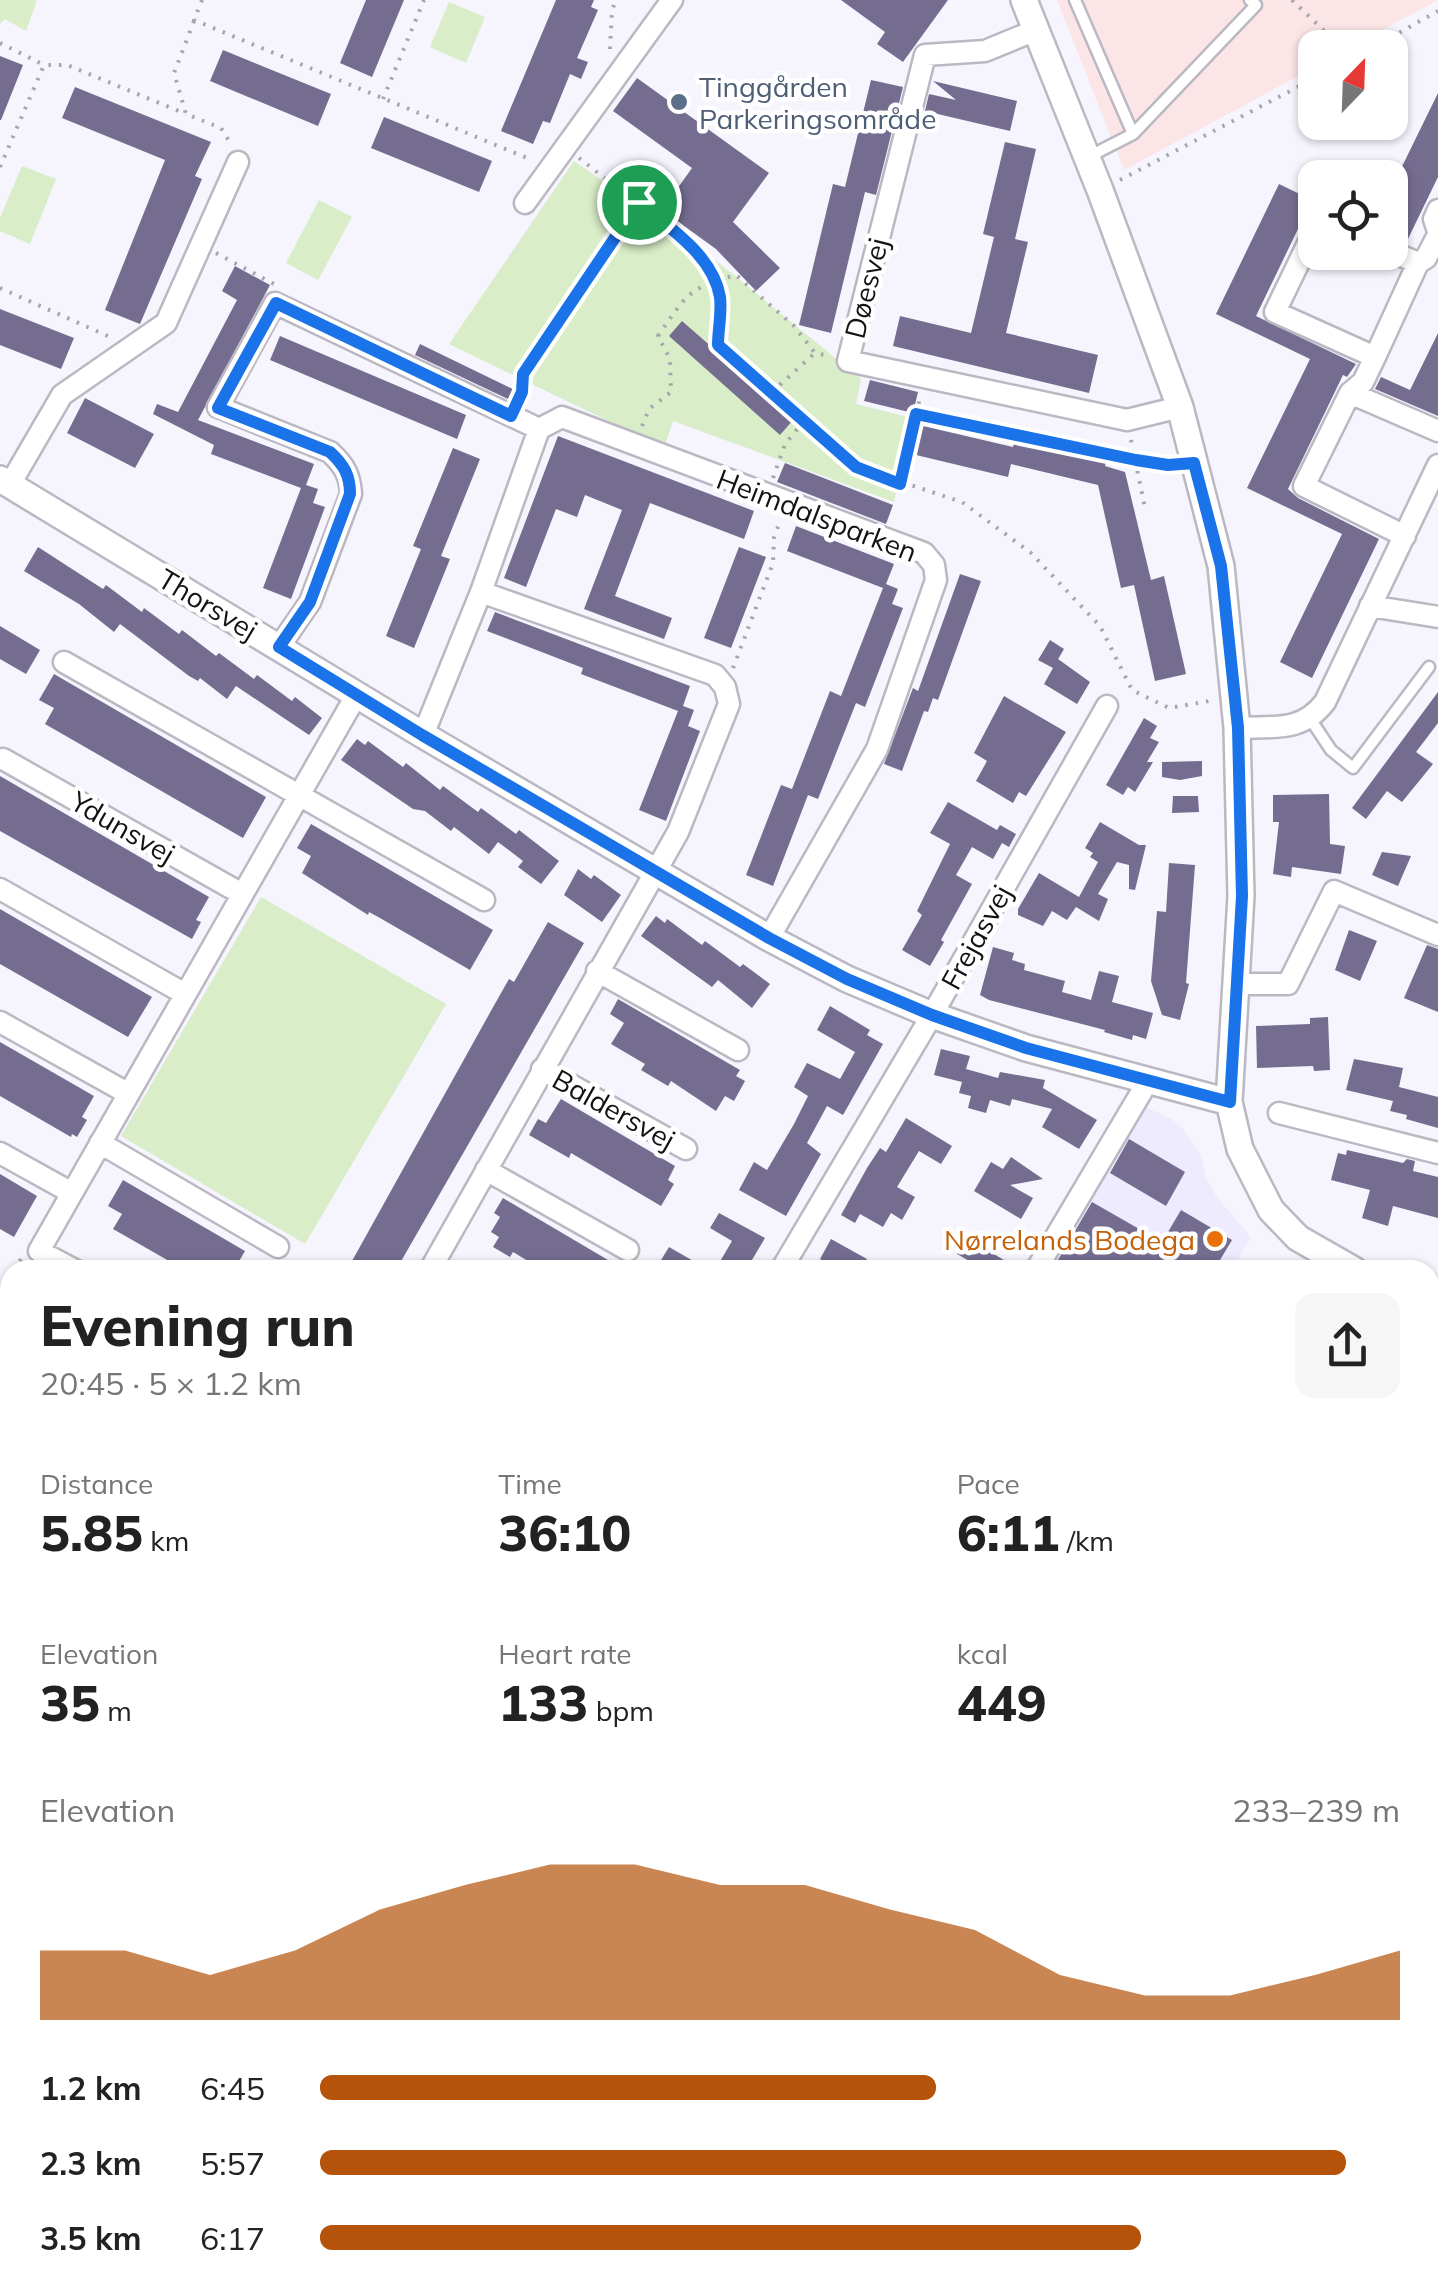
<!DOCTYPE html>
<meta charset="utf-8">
<style>
:root{--surface:#fff;--page:#f6f6f6;--text:#222;--muted:#767676;--accent:#b45309}
body{margin:0;font-family:Mulish,sans-serif;background:var(--page);color:var(--text);height:100vh;display:flex;flex-direction:column;font-size:38px;white-space:nowrap}
*{box-sizing:border-box;margin:0}
p{font-size:32px;color:var(--muted)}
.icon{flex:none;width:55px;height:55px;fill:none;stroke:currentColor;stroke-width:2;stroke-linecap:round;stroke-linejoin:round}
.map{position:relative;flex:1;overflow:hidden}
.side{position:absolute;left:0px;top:1260px;width:1440px;height:1035px;display:flex;flex-direction:column;background:var(--surface);border-radius:30px 30px 0 0;box-shadow:0 2px 8px #0004}
.side>*{flex:none}
.needle{width:65px;rotate:23deg}
.fabs{position:absolute;left:1298px;top:30px;display:grid;gap:20px}
.fabs a{display:grid;place-items:center;width:110px;height:110px;border-radius:20px;background:var(--surface);box-shadow:0 2px 8px #0004;font-size:50px}
.pin{position:absolute;display:grid;place-items:center;width:85px;height:85px;color:#fff;margin:-42px;border:5px solid #fff;border-radius:50%;box-shadow:0 2px 10px #0007}
.round{display:grid;place-items:center;flex:none;width:105px;height:105px;border-radius:20px;background:var(--page)}
.overview{display:flex;align-items:center;justify-content:space-between;height:170px;padding:0 40px}
h1{font-size:55px;font-weight:800;line-height:75px}
.stats{display:grid;grid-template-columns:repeat(3,1fr);gap:15px;height:170px;padding:10px 40px}
.stats div{display:grid;align-content:center}
.stats b{font-size:50px;font-weight:800}
.stats small{font-size:28px;font-weight:400}
.stats p{font-size:28px}
.chart{height:280px;padding:20px 40px}
.chart p{display:flex;justify-content:space-between}
.chart svg{width:100%;height:180px;margin-top:10px;fill:var(--accent);opacity:.7}
ul{padding:0 40px;list-style:none;font-size:32px}
li{display:grid;grid-template-columns:160px 120px 1fr;align-items:center;height:75px}
li i{height:25px;border-radius:12px;background:var(--accent)}
.map>svg:first-child{display:block}
.built{fill:#efebfe}
.education{fill:#fbe5e6}
.green{fill:#d8edc8}
.building{fill:#756d90}
.lines{fill:none;stroke-linecap:round;stroke-linejoin:round}
.service-casing{stroke:#bbb8c3;stroke-width:15}
.minor-casing{stroke:#bbb8c3;stroke-width:25}
.tertiary-casing{stroke:#bbb8c3;stroke-width:30}
.path{stroke:#a6a5ac;stroke-width:4;stroke-dasharray:2.5 8;stroke-linecap:butt}
.service{stroke:#fff;stroke-width:10}
.minor{stroke:#fff;stroke-width:20}
.tertiary{stroke:#fff;stroke-width:25}
.rail-casing{stroke:#76757a;stroke-width:10}
.rail{stroke:#fff;stroke-width:6;stroke-dasharray:19;stroke-linecap:butt}
.route-casing{stroke:#fff;stroke-width:20}
.route{stroke:#1a73e8;stroke-width:12}
.service-dot{fill:#5c6f8a;stroke:#fff;stroke-width:4}
.food-dot{fill:#e8710a;stroke:#fff;stroke-width:4}
.labels{text-anchor:middle;dominant-baseline:central;stroke-width:9;stroke-linejoin:round;paint-order:stroke}
.service-label{font-size:28px;fill:#4e5e75;stroke:#fff;text-anchor:start}
.street-label{font-size:28px;fill:#121215;stroke:#fff}
.food-label{font-size:28px;fill:#c56008;stroke:#fff;text-anchor:end}
</style>
<div class="map">
<svg width="1438" height="2295" viewBox="0 0 1438 2295">
<rect width="100%" height="100%" fill="#f6f4fd"/>
<path class="built" d="M1143,1106L1170,1118L1183,1129L1201,1154L1206,1177L1216,1196L1251,1237L1232,1270H1045Z
M1430,1553L1438,1558V1716L1430,1737Z"/>
<path class="education" d="M1057,0H1438L1351,47L1315,48V67L1124,170Z"/>
<path class="green" d="M0,0H37L26,31L5,19L0,24Z
M449,2L485,17L466,63L430,47Z
M574,161L703,250L861,379L856,404L912,418L894,502L673,421L664,448L449,344Z
M22,166L56,179L30,244L0,231V218Z
M319,200L352,217L318,280L286,263Z
M261,897L446,1004L305,1244L121,1136Z
M0,1448L10,1456V1525L0,1517Z
M1438,1970V2096L1430,2092V1983Z
M10,2195V2266L0,2271V2199Z"/>
<path class="building" d="M366,0H404L372,77L340,63Z
M556,0H594L591,7L598,10L577,58L588,62L581,79L570,74L550,123L543,121L533,144L501,131Z
M841,0H948L903,62L877,44L885,32Z
M223,50L331,94L318,126L210,81Z
M0,56L23,65L1,120H0Z
M637,78L769,173L733,222L780,268L756,291L716,249L662,210L692,168L613,111Z
M871,80L903,87L876,195L865,192L831,333L799,325L833,184L845,187Z
M933,81L1017,101L1010,131L925,111L929,94L956,100Z
M75,87L211,142L195,176L202,179L140,324L105,310L165,160L62,118Z
M1438,93V177L1406,243L1390,237V191Z
M384,117L492,161L479,192L371,148Z
M1005,142L1036,149L1015,239L1028,242L1006,333L1098,355L1089,393L893,346L900,316L971,333L994,237L983,234Z
M1279,184L1312,200L1256,316L1356,364L1347,377L1343,375L1288,489L1298,498L1379,539L1312,678L1280,662L1342,534L1247,488L1310,359L1216,314Z
M235,266L270,285L198,420L314,464L306,485L318,489L313,503L325,507L291,599L263,588L301,488L211,454L214,445L153,414L157,404L178,412L237,300L222,291Z
M0,309L74,338L61,369L0,345Z
M682,321L794,419L780,435L669,336Z
M1438,333V416L1375,389L1381,377L1410,390Z
M280,336L466,415L457,439L270,360Z
M420,344L519,392L514,402L415,355Z
M870,380L918,392L913,413L864,401Z
M85,398L154,434L135,468L67,433Z
M923,426L1013,447L1016,435L1107,456L1105,466L1125,472L1151,580L1164,576L1186,674L1155,681L1134,585L1121,588L1098,485L1011,464L1008,477L916,455Z
M558,436L754,511L744,539L650,503L615,596L672,618L664,639L584,609L622,510L585,495L577,517L556,509L526,587L504,578Z
M453,448L480,459L441,556L450,559L414,648L386,636L421,549L413,546Z
M785,463L893,505L886,524L777,482Z
M796,526L894,564L886,584L898,589L892,604L903,608L865,707L856,703L818,799L808,795L773,886L746,875L781,785L792,789L830,691L841,696L883,588L787,551Z
M38,547L103,589L106,585L142,612L144,608L179,634L182,630L216,656L219,653L254,679L257,675L292,701L295,697L322,718L309,735L236,686L227,699L200,678L198,681L189,676L120,624L114,632L79,604L24,571Z
M739,547L766,557L731,648L704,638Z
M960,574L981,581L938,700L933,698L928,712L924,711L902,771L884,764L913,688L918,691Z
M495,612L690,686L683,706L694,710L688,726L700,731L666,821L639,810L678,711L581,674L583,668L487,631Z
M0,626L40,650L26,674L0,659Z
M1050,640L1064,649L1053,668L1038,660Z
M1058,659L1090,682L1077,704L1044,684Z
M54,674L266,797L243,838L45,724L54,708L39,700Z
M1438,692V723L1416,752L1433,764L1402,802L1387,791L1366,819L1352,808Z
M1004,696L1066,732L1026,796L1019,792L1013,803L976,781L987,761L974,753Z
M1144,718L1157,726L1150,738L1159,742L1147,762H1153L1135,792L1128,787L1123,795L1106,785Z
M357,739L365,745L368,741L403,767L406,763L440,790L443,786L478,812L481,808L516,834L519,830L559,861L541,884L518,867L523,861L498,842L489,854L454,827L451,831L425,811L413,809L341,760Z
M1202,761V776L1180,780L1162,777V762Z
M0,776L209,897L196,920L201,922L192,939L0,831Z
M1329,794L1330,844L1345,846L1341,874L1292,867L1291,877L1273,874L1279,822H1273V795Z
M1173,796H1198L1199,812L1172,813Z
M948,802L997,830L1000,825L1016,834L1009,847L1002,843L993,859L972,847L956,875L972,884L941,940L944,942L930,966L902,950L922,915L917,911L950,844L930,833Z
M1100,822L1139,845H1146L1135,890L1129,889V865L1117,862L1098,894L1108,899L1099,921L1076,907L1067,920L1052,911L1043,926L1018,915V909L1039,873L1079,897L1098,862L1090,857L1093,853L1085,848Z
M311,824L493,930L470,970L380,918L369,912L368,915L302,873L311,856L297,848Z
M1382,852L1411,856L1398,886L1372,875Z
M1169,863L1195,865L1186,983L1189,984L1180,1020L1162,1015L1151,981L1157,911L1166,912Z
M578,869L591,879L594,875L621,895L602,922L564,895Z
M0,909L152,997L128,1037L0,964Z
M656,916L665,923L667,919L702,945L705,941L740,967L743,964L770,984L752,1008L718,980L712,987L641,936Z
M548,922L584,943L396,1270H347L492,1009L509,979L514,982Z
M1349,930L1377,941L1360,981L1335,970Z
M1427,945L1438,949V1012L1404,998Z
M993,947L1014,953L1012,960L1025,964L1024,970L1065,981L1062,992L1091,1000L1099,971L1119,976L1112,1002L1153,1013L1146,1039L1133,1035L1132,1040L1104,1032L1105,1030L989,1000L980,995Z
M618,999L740,1070L736,1076L745,1081L734,1101L725,1096L716,1111L671,1081L668,1086L641,1070L645,1064L611,1044L624,1023L610,1014Z
M830,1006L870,1030L867,1035L883,1044L843,1115L827,1106L807,1143L821,1154L786,1216L739,1190L754,1162L767,1170L794,1124L808,1096L794,1087L807,1063L840,1079L855,1052L817,1030Z
M1328,1017L1330,1070L1314,1071L1313,1066L1257,1068L1256,1026L1310,1024V1018Z
M0,1042L94,1096L82,1117L87,1120L77,1137L72,1134L71,1137L0,1096Z
M941,1049L970,1056L966,1069L998,1078L1000,1072L1045,1080L1043,1088L1097,1120L1079,1149L1042,1127L1052,1109L1012,1099L1010,1106L990,1100L986,1113L968,1108L971,1096L959,1093L962,1082L934,1075Z
M1354,1059L1403,1068L1399,1087L1438,1097V1128L1406,1119L1407,1115L1390,1111L1393,1101L1346,1090Z
M561,1099L675,1166L668,1180L674,1184L661,1206L571,1153L569,1158L529,1135L538,1119L546,1123Z
M906,1118L952,1146L941,1164L919,1151L897,1187L915,1197L902,1220L891,1213L883,1227L860,1214L855,1223L841,1215L867,1168L880,1148L886,1152Z
M1129,1139L1185,1172L1166,1206L1110,1173Z
M1347,1150L1403,1163L1407,1159L1415,1161L1413,1171L1438,1177V1218L1393,1206L1388,1226L1362,1218L1370,1190L1331,1180L1338,1153L1346,1155Z
M1011,1157L1043,1179L1010,1185L1033,1198L1021,1219L974,1191L991,1162L1003,1169Z
M0,1174L37,1196L14,1237L0,1229Z
M123,1180L245,1251L234,1270H173L176,1265L113,1229L122,1214L108,1206Z
M503,1198L625,1270H543L513,1252L510,1257L493,1247L499,1237L491,1232L500,1217L494,1213Z
M1092,1202L1162,1242L1181,1210L1232,1240L1214,1270H1052Z
M719,1213L765,1238L746,1270H715L732,1241L710,1228Z
M967,1238L1004,1260L998,1270H967L971,1262L957,1254Z
M831,1239L867,1259L861,1270H839L820,1259Z
M669,1247L709,1270H655Z"/>
<g class="lines">
<g class="service-casing">
<path id="service" d="M1075,0L1133,134
M1088,157L1133,134L1256,5L1250,0
M1311,720L1331,750L1353,768L1429,667
M1430,1966L1438,1957"/>
</g>
<g class="minor-casing">
<path id="minor" d="M1036,30L985,51L925,55L848,361L1127,420L1180,407
M525,203L672,0
M1438,210L1434,219L1438,231
M1315,229L1275,312L1375,357L1418,263L1426,258L1438,235
M1390,251L1418,263
M1350,393L1363,382L1375,357
M539,429L562,417L924,553L934,565L936,580L877,749L769,938
M9,486L62,395L166,323L238,162
M1405,536L1304,486L1350,393L1438,431
M1370,606L1438,617
M279,647L310,602L351,494C350,475 344,465 330,452L218,407L275,303L539,429L481,592L423,735
M64,662L484,900
M1237,728C1274,726 1301,733 1325,702L1438,465
M3,759L242,894
M0,889L185,994
M597,971L738,1050
M1236,984H1288L1334,891L1438,935
M0,1022L129,1094
M542,1069L686,1149
M1279,1113L1438,1153
M100,1143L278,1247
M0,1153L72,1193
M486,1170L628,1250
M75,1270L39,1251L357,694
M430,1270L678,832L729,704L725,687L715,675L481,592
M781,1270L932,1015L1107,706
M1036,1270L1148,1081
M0,1546L10,1554
M0,1938L10,1923
M0,2151L10,2150
M110,2285L113,2295
M296,2285L319,2295
M780,2285L792,2295
M1431,2295L1438,2278"/>
</g>
<g class="tertiary-casing">
<path id="tertiary" d="M1024,0L1100,190L1180,407L1221,566L1237,728L1241,896L1229,1102L1240,1149L1271,1210L1298,1238L1354,1270
M0,479L423,735L769,938L847,979L932,1015L1026,1048L1229,1102
M1430,1307L1438,1311
M1430,1855L1438,1833
M1430,1941L1438,1922
M1430,2116L1438,2117
M1231,2295L1235,2285
M1266,2295L1271,2285"/>
</g>
<path class="path" d="M202,0L194,20L532,160
M1292,0L1342,48
M194,21L174,73L186,114L221,128L231,144
M0,43L44,65
M1372,48L1438,11
M610,49L612,10L616,0
M383,99L424,0
M579,158L697,251L720,297L718,345L856,467L962,502L1031,553L1100,626L1132,690L1169,708L1215,700
M0,167L44,65H67L186,114
M1120,180L1315,78
M216,253L274,284
M0,288L110,337
M772,392L815,353
M520,396L523,374L639,203
M916,414L921,394
M642,426L649,409L671,392L670,359L658,336C686,296 687,288 736,275L794,326L815,353L829,356
M1131,440L1145,508
M773,478L785,444L804,421
M900,484L916,414L1135,460L1175,465
M733,668L773,563L774,538L780,521
M14,1270L21,1259
M0,1294L10,1277
M0,1396L10,1405
M1430,1531L1438,1535
M1430,1548L1438,1552
M1430,1757L1438,1743
M1013,2285L1025,2295
M1111,2295L1118,2285
M1144,2295L1153,2285
M1180,2295L1182,2285
M1294,2295L1299,2285"/>
<use href="#service" class="service"/>
<use href="#minor" class="minor"/>
<use href="#tertiary" class="tertiary"/>
<g class="rail-casing">
<path id="rail" d="M0,1428L10,1437
M0,2188L10,2184
M940,2285L957,2295
M982,2285L993,2295"/>
</g>
<use href="#rail" class="rail"/>
</g>
<g class="lines">
<g class="route-casing">
<path id="route" d="M639,202C669,228 713,255 720,297C722,312 718,330 718,345L856,467L900,484L916,414L1136,460L1168,465L1194,463L1221,566L1238,728L1242,896L1230,1102L1026,1048L932,1015L847,979L769,938L422,735L279,647L310,602L350,494C350,475 344,465 330,452L218,408L276,303L511,416L522,392L523,374Z"/>
</g>
<use href="#route" class="route"/>
</g>
<circle class="service-dot" cx="679" cy="102" r="10"/>
<circle class="food-dot" cx="1215" cy="1239" r="10"/>
<g class="labels">
<g class="service-label">
<text x="699" y="86">Tinggården<tspan x="699" dy="32">Parkeringsområde</tspan></text>
</g>
<g class="street-label">
<text transform="translate(866 288) rotate(-76)">Døesvej</text>
<text transform="translate(817 515) rotate(21)">Heimdalsparken</text>
<text transform="translate(208 604) rotate(31)">Thorsvej</text>
<text transform="translate(123 827) rotate(30)">Ydunsvej</text>
<text transform="translate(976 937) rotate(-61)">Frejasvej</text>
<text transform="translate(614 1109) rotate(29)">Baldersvej</text>
</g>
<g class="food-label">
<text x="1195" y="1239">Nørrelands Bodega</text>
</g>
</g>
</svg>
<div class="fabs">
<a><svg class="needle" viewBox="-14 -14 28 28"><path d="M0-13l5 13h-10z" fill="#e53935"/><path d="M0 13l5-13h-10z" fill="#767676"/></svg></a>
<a><svg class="icon" aria-label="locate" viewBox="0 0 24 24"><circle cx="12" cy="12" r="6"/><path d="M12 2v4M12 18v4M2 12h4M18 12h4"/></svg></a>
</div>
<div class="pin" style="left:639px;top:202px;background:#1e9e55"><svg class="icon" aria-label="arrive" viewBox="0 0 24 24"><path d="M6 21V4h12l-3 4 3 4H6"/></svg></div>
<section class="side">
<div class="overview"><div><h1>Evening run</h1><p>20:45 · 5 × 1.2 km</p></div><a class="round"><svg class="icon" aria-label="share" viewBox="0 0 24 24"><path d="M12 15V3M7 8l5-5 5 5M5 13v7h14v-7"/></svg></a></div>
<div class="stats">
<div><p>Distance</p><b>5.85<small> km</small></b></div>
<div><p>Time</p><b>36:10</b></div>
<div><p>Pace</p><b>6:11<small> /km</small></b></div>
</div>
<div class="stats">
<div><p>Elevation</p><b>35<small> m</small></b></div>
<div><p>Heart rate</p><b>133<small> bpm</small></b></div>
<div><p>kcal</p><b>449</b></div>
</div>
<div class="chart"><p><span>Elevation</span>233–239 m</p>
<svg viewBox="0 0 160 44" preserveAspectRatio="none"><path d="M0 44V27L10 27L20 33L30 27L40 17L50 11L60 6L70 6L80 11L90 11L100 17L110 22L120 33L130 38L140 38L150 33L160 27V44z"/></svg>
</div>
<ul>
<li><b>1.2 km</b>6:45<i style="width:57%"></i></li>
<li><b>2.3 km</b>5:57<i style="width:95%"></i></li>
<li><b>3.5 km</b>6:17<i style="width:76%"></i></li>
</ul>
</section>
</div>
